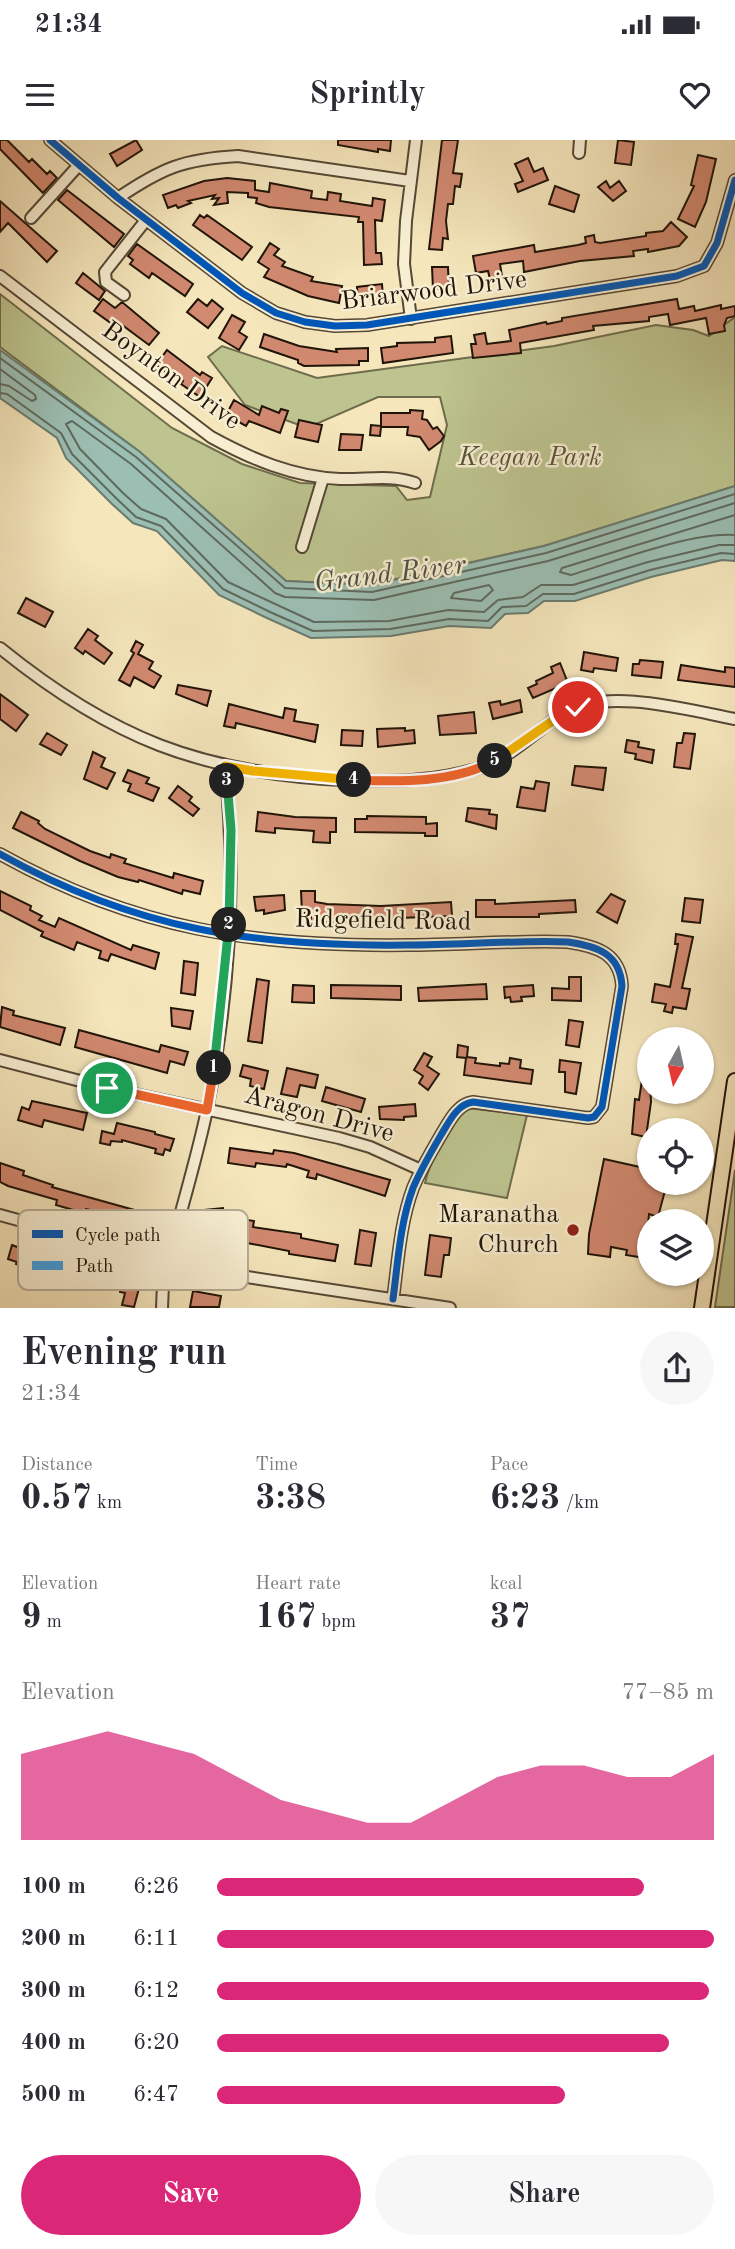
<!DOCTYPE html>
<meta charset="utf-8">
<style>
:root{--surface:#fff;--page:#f7f7f7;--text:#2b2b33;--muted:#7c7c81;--accent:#db2777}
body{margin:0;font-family:"Old Standard TT",serif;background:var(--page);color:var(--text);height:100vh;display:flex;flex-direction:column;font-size:26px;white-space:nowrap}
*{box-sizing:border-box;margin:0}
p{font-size:23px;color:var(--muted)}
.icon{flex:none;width:38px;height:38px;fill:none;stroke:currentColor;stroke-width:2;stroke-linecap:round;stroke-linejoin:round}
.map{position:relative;height:1168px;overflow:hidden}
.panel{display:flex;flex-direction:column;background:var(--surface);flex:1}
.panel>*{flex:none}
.needle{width:46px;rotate:188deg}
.controls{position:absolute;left:637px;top:887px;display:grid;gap:14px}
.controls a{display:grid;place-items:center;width:77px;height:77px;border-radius:50%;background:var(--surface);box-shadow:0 2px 5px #0004;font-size:35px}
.pin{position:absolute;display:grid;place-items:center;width:60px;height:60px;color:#fff;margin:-30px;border:4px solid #fff;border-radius:50%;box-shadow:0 2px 7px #0007}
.km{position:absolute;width:35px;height:35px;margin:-18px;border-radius:50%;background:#222;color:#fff;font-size:19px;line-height:35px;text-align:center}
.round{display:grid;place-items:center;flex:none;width:74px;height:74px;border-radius:37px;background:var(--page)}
.headline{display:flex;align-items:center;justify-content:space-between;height:119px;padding:0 21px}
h1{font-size:38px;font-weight:700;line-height:52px}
.stats{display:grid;grid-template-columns:repeat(3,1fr);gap:10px;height:119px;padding:7px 21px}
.stats div{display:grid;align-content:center}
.stats b{font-size:35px;font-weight:700}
.stats small{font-size:19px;font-weight:400}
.stats p{font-size:19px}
.chart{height:196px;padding:14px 21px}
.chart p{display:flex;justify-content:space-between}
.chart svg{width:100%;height:126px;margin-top:7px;fill:var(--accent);opacity:.7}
.primary-button{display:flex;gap:14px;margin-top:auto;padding:14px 21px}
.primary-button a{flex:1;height:80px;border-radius:42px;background:var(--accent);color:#fff;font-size:28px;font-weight:700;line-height:80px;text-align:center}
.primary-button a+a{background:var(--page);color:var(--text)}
ul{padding:0 21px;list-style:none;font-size:23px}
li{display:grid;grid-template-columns:112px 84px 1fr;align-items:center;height:52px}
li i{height:18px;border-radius:9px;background:var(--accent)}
.status{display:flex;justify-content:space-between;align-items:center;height:49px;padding:0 35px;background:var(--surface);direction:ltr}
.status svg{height:19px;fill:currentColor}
header{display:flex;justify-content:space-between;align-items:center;height:91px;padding:0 21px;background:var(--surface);font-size:32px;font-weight:700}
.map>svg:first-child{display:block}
.green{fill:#bdc48f;stroke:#6e6c4c;stroke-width:2}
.water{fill:#9cbfb4;stroke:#6a7b6f;stroke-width:2}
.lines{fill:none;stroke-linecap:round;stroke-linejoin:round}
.shore{stroke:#5e6a5e;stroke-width:2}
.building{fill:#d18970;stroke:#201408;stroke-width:2}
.minor-casing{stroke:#554835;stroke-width:14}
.major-casing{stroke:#201408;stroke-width:18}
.minor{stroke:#f8efd3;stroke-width:10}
.major{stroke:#f5e6bc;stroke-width:14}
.quiet{stroke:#3da2e9;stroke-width:5;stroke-dasharray:10 5;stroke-linecap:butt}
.cycleway-casing{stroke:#f8efd3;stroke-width:11}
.cycleway{stroke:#0057b8;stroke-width:7}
.split-1-casing{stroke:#fff;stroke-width:14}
.split-2-casing{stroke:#fff;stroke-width:14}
.split-3-casing{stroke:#fff;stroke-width:14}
.split-4-casing{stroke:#fff;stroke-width:14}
.split-5-casing{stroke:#fff;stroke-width:14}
.split-6-casing{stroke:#fff;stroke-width:14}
.split-1{stroke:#f0652b;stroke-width:9}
.split-2{stroke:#22a559;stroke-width:9}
.split-3{stroke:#22a559;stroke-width:9}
.split-4{stroke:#f5b400;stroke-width:9}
.split-5{stroke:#f0652b;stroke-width:9}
.split-6{stroke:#f5b400;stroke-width:9}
.poi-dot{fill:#8f2418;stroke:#f8efd3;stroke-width:2.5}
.labels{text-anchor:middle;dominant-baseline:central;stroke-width:5;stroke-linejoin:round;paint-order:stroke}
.street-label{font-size:26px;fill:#201408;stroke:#f8efd3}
.park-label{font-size:26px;font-style:italic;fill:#575237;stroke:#f8efd3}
.poi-label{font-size:26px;fill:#201408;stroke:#f8efd3;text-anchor:end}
.water-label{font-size:28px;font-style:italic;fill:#4b5044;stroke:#f8efd3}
.key{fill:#f8efd3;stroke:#b7ad96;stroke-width:2}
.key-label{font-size:19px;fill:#201408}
</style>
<div class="status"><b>21:34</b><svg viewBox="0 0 49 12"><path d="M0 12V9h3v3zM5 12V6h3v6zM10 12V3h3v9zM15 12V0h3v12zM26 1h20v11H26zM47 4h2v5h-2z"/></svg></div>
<header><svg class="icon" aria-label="menu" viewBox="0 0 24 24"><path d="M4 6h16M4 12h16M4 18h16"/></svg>Sprintly<svg class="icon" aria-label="heart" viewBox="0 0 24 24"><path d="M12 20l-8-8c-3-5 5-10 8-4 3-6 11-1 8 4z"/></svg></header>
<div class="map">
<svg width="735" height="1168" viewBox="0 0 735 1168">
<rect width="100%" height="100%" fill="#f5e6bc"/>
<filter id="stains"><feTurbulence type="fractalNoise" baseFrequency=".00286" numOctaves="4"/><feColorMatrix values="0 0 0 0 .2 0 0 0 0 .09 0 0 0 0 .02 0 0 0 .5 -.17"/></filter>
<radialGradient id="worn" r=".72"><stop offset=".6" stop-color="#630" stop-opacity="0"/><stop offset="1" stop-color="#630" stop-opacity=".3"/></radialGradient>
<path class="green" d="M0,154L172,288L242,324L300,343L396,346L407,360L430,357L447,285L440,257H378L307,288L245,265L208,217L222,206L317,238L554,206L656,185L693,190L709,196L735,177V346L544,406L370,445L286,441L140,312L0,207Z
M467,968L527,975L507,1058L425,1043C431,1017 449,987 467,968Z
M735,1030V1167H715Z"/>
<path class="water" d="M0,210L140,312L286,441L371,445L544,406L735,346V421L722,420L651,437L575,461H544L528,473L505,474L491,488L449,486L391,496L311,498L267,478L219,455L157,391L133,383L112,364L66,318L57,298L0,258Z"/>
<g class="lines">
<path class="shore" d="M0,218L136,317L285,448L372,452L546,413L735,354
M0,229L35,255L36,259L32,261L9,246L0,244
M0,253L7,254L61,293L72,314L117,359L136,377L161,386L223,449L270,472L313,491L390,489L449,479L488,481L502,467L526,466L543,454H574L650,430L721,413L735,414
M735,363L548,421L374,460L285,457L275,453L131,324L72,281L66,284L80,309L123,353L141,369L166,379L228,442L314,482L389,481L448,470L484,472L498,460L523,457L541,445H573L648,422L719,405H735
M735,375L562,428L560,432L571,435C616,421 690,392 735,395
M489,445L493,450L481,461L451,458L454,453Z"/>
</g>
<path class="building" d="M0,0H7L29,22L32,19L47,34L50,31L57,38L43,53L0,9Z
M136,0L142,10L117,26L110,14Z
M338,0H391L390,11L378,9V12L338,5Z
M442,0H458L453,33L462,34L460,47L455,46L453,64H448L446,81L448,99L443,98L442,110L429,109Z
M618,0L634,2L631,25L615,23Z
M698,15L716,19L706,62L695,87L678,79L694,46L691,45Z
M528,18L534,32L543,28L548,40L518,52L515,44L523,41L515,24Z
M227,38L255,41V50L269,52L270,43L312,51L311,58L327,60L328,52L341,54L340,61L372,66L373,58L385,60L382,81L375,80L376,113H381L382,124L364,125L363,82H358L359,77L269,67L256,63L257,58L248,57V53L227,52L228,63L214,65L219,58L212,59L215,55L188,61L191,63L178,68L176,65L168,68L163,55L204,41Z
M606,41L610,48L619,41L626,51L613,61L598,47Z
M555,46L579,55L574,72L549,64Z
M67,50L124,94L114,107L58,60Z
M0,61L57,111L47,122L8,83L0,92Z
M200,75L204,78L207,75L252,107L242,120L193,85Z
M671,82L687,97L679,106L648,112V109L633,111L634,116L580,121L524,132L523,121L500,124L502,136L490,139L488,131L476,133L473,116L534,105L535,112L578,105L586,103L585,97L594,95L595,102L600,103L646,96V93L663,91Z
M270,103L279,109L274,115L285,122L282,126L313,137L311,141L342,146L339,163L308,156L264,137L269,129L258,122Z
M137,104L193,144L185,156L152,133L149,138L130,124L133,120L128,116Z
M432,127H448L449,149H433Z
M83,133L105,151L99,160L76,143Z
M382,144L383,157L358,160L357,147Z
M103,159L115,168L122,162L159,193L149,205L118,182L115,186L94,171Z
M198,159L207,166L212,160L223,169L208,188L187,172Z
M677,159L679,169L694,166L695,171L721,165V169L735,166V176L727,178L724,185L725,191L709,194L706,178L670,185L668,174L649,177V181L593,186L594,190L520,203L521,213L473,218L471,204H476L474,195L485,193L487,204L511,201L509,190L546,182L547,184L562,181V178Z
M232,175L245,182L239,192L247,197L239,210L219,198Z
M264,194L299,206L337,212L336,209L368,208V221H359V225L304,226L298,223V220L260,207Z
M451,196L453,213L383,223L381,208L397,206V203L435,202V198Z
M167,210L200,235L202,232L212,238L200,257L181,244L183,241L169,231L168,234L156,225Z
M234,260L259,275L262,266L279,273L281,269L288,271L280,293L249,281L246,286L226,275Z
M410,270L423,271L422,279L427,280L433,289L437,287L444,296L441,301L429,310L420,297L407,295L408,287H381L380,296L370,295L371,285L381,286V273H410Z
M299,280L322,285L318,302L295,297Z
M341,294L363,295L361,310H339Z
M26,458L53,472L45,487L18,473Z
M88,489L98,496L95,500L112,513L104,524L85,511L83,514L75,508Z
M136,501L143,505L138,514L153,522L149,529L161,536L154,548L134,537L130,546L119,540L134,513L131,511Z
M584,512L618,518L616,531L594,528L593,532L581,530Z
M640,520L663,522L661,538L632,535L633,524H639Z
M560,523L568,543L533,558L528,548L537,544L536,541L553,533L551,527Z
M681,525L725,532V527L735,528V547L678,540Z
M178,545L211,551L207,566L176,554Z
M0,554L28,575L16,591L0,579Z
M520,560L522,572L493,579L489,563L500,561L501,565Z
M229,564L283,578L285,568L296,570L294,581L318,585L315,602L236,583L235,588L224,586Z
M474,572L476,593L440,595L438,576Z
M405,588V591L414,590L415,603L378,607L377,589Z
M342,590L363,591L362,606L341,605Z
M47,593L67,605L61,615L40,604Z
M684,593L695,594L690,629L674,627L677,603H682Z
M627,600L639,602L638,607L654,610L652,623L635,619L636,614L625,612Z
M93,612L105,618L101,627L115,633L107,649L84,639Z
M575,626L606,628L603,650L572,645Z
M128,630L149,638L146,643L159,648L153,661L128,651L131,644L123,641Z
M536,641L549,643L545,671L517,667L521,647L534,649Z
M178,646L192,657L189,661L199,669L193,676L169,658Z
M468,668L490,670L489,674L497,675L496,689L466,681Z
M21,672L39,681L38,683L45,689L90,711L110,718L111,714L126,719L124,723L173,738L174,733L203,741L200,754L183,750L182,754L139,740L138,742L118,737L80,721L13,688Z
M258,672L295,677L336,678V692H330V703L313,702L314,691L275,688V693L256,691Z
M367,676L426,677V684L437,683V696H425V693L355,692V679H367Z
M0,751L31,766L30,770L42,776L39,780L55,787L59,778L131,810L133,805L159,813L155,829L111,814L108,821L99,818L101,811L77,802L74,810L41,796L43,792L0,770Z
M301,751H315V762L327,764L381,766L451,762L452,776L371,779V782H311V773H302Z
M611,754L625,761L617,783L597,772Z
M284,755L285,770L264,774V770L256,771L254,757Z
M685,758L703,760L700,783L682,781Z
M476,760H495V764L575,760L576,772L539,774V777H476Z
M676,794L693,797L682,848L690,849L686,869L673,867L672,873L664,871L666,864L652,862L655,844L670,847L678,804H675Z
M184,821L198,823L195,855L181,853Z
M569,837H581V861L552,860V848L569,849Z
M257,839L269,841L262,903L248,901Z
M486,844L487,859L419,861L418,848Z
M293,845L314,846V863L292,862Z
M331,845L401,846V860L331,858Z
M533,845L534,856L521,857L522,861L511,862L510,857L505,858L504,847Z
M2,867L14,871L13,875L65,888L60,905L0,887Z
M171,868L193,871L190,889L172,886Z
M569,880L583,882L579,907L566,905Z
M79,890L159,912L161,905L188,912L184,925L170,921L167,933L75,907Z
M458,905L468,907L467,917L476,918L475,923L500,926V923L509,924L510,918L521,920L520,928L533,930L531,944L464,935L466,918L457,917Z
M424,913L432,917L427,926L439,934L428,950L419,943L423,936L414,930Z
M642,918L649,919L651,962L646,997L632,994L635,959L639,960L643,933L640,932Z
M560,920L581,923L576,954L565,952V932H559Z
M243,925L268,931L264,949L250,946L251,939L240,936Z
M287,928L318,935L315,948L300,945L297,957L281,954Z
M326,947L365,959L361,972L322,961Z
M32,961L87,973L83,990L44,980L42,987L18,980L22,967L29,970Z
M415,964L416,976L404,977V980L380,979L379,967Z
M117,983L155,992V994L174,999L170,1011L165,1009L163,1015L155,1013L156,1009L122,1000V1002L111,1001L110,1005L100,1003L102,991L114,994Z
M230,1008L273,1014L274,1010L294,1013L390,1040L385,1056L317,1034L316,1039L307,1037L309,1031L287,1024L286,1027L256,1023L255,1027L228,1023Z
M604,1019L640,1027L642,1022L649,1024V1043H667L658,1077L649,1074L645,1118L626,1115L627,1110L611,1107L610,1117L588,1114L589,1094Z
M0,1023L24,1031L23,1035L53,1045L52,1047L156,1076L152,1089L103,1078L105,1074L86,1069L84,1073L56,1065L57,1060L8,1046L0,1042Z
M223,1068L224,1076L254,1081L253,1087L301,1094V1098L338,1105L335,1121L289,1114V1111L247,1103L246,1107L235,1104L237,1095L209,1098L205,1070Z
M360,1090L376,1093L371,1126L355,1124Z
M430,1095L451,1098L449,1115H444L441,1137L425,1135Z
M12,1105L62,1124L63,1121L117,1137V1135L141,1141L134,1167L122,1165L125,1153L120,1152V1149L103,1144L101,1149L68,1139L67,1143L16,1124L17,1122L8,1119Z
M193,1151L221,1156L219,1167H190Z"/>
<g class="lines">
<g class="minor-casing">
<path id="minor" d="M50,0L118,58L242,153L276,173L305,182L335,186L367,185L677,136L704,126L717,103L735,40
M579,13L580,0
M118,58C162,28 184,19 238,16L410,41
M31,78L78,26
M0,136L211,297C251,319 293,337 340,339C366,340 390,334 415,343
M124,155L106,142L105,132L146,80
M411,179L404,124L406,81L416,0
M302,407L323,338
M0,508C111,598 200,633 343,640C390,642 434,642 479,628C511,618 536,590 564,573C606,547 688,570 735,579
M0,714C136,790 255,807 408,805C461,805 515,800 568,802C596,806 620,813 622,846L602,967L594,977L588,978L473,962C457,964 449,982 441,995C431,1012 421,1029 413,1048C400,1083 398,1122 393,1159
M0,920L107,948L339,998L370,1007L421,1030
M0,1075L164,1120L247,1137L450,1168
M162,1168L164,1120L171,1109C183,1063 197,1017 207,970C229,857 237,740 225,626"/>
</g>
<g class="major-casing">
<path id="major" d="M702,1168L735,941"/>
</g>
<use href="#minor" class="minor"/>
<use href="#major" class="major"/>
<path class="quiet" d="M333,439L334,443"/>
<g class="cycleway-casing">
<path id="cycleway" d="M50,0L118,58L242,153L276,173L305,182L335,186L367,185L677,136L704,126L717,103L735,40
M0,714C136,790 255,807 408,805C461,805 515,800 568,802C596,806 620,813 622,846L602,967L594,977L588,978L473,962C457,964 449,982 441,995C431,1012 421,1029 413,1048C400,1083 398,1122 393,1159"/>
</g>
<use href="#cycleway" class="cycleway"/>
</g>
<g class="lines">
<g class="split-1-casing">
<path id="split-1" d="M107,948L207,970L214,928"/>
</g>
<g class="split-2-casing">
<path id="split-2" d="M214,928L229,785"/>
</g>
<g class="split-3-casing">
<path id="split-3" d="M227,641L231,690L229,785"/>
</g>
<g class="split-4-casing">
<path id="split-4" d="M227,641L225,626L253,631L354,640"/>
</g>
<g class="split-5-casing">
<path id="split-5" d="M354,640C401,642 452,643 495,621"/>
</g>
<g class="split-6-casing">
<path id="split-6" d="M495,621L564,573L578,567"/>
</g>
<use href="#split-1" class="split-1"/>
<use href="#split-2" class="split-2"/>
<use href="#split-3" class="split-3"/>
<use href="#split-4" class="split-4"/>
<use href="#split-5" class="split-5"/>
<use href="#split-6" class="split-6"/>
</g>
<circle class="poi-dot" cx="573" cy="1090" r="7"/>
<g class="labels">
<g class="street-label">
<text transform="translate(434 151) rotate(-7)">Briarwood Drive</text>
<text transform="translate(171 236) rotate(36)">Boynton Drive</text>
<text transform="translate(383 781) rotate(1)">Ridgefield Road</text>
<text transform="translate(319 975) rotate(15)">Aragon Drive</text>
</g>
<g class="park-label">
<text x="530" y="318">Keegan Park</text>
</g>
<g class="poi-label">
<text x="559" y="1075">Maranatha<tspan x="559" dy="30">Church</tspan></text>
</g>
<g class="water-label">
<text transform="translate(390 435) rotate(-7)">Grand River</text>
</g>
</g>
<rect x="18" y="1070" width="230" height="80" rx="10" class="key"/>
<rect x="32" y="1090" width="31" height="8" fill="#0057b8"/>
<rect x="32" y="1121" width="31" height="9" fill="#3da2e9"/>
<g class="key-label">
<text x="75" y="1101">Cycle path</text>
<text x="75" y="1132">Path</text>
</g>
<rect width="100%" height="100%" filter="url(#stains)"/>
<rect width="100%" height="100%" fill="url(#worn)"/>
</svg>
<div class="controls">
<a><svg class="needle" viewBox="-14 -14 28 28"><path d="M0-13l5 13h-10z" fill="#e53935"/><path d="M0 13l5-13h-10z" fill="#7c7c81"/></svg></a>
<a><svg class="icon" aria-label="locate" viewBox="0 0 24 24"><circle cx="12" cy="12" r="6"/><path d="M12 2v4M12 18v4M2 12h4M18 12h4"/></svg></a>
<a><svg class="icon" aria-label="layers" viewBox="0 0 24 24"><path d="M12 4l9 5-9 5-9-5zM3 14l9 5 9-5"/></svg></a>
</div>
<div class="pin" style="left:107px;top:948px;background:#1e9e55"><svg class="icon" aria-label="arrive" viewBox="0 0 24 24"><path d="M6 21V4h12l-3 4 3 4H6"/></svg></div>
<div class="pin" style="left:578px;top:567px;background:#d93025"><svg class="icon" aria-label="check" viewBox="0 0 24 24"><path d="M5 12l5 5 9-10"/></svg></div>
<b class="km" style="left:214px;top:928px">1</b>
<b class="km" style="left:229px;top:785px">2</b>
<b class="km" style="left:227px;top:641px">3</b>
<b class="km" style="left:354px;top:640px">4</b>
<b class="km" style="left:495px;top:621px">5</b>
</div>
<section class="panel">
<div class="headline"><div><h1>Evening run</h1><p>21:34</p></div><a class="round"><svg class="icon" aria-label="share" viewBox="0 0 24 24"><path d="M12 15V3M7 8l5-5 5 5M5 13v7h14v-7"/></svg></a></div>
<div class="stats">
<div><p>Distance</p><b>0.57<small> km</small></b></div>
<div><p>Time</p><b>3:38</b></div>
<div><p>Pace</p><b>6:23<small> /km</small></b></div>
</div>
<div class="stats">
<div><p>Elevation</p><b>9<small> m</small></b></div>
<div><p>Heart rate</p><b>167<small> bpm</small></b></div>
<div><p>kcal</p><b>37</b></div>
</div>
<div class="chart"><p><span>Elevation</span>77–85 m</p>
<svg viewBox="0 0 160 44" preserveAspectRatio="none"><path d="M0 44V14L10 10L20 6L30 10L40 14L50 22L60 30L70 34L80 38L90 38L100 30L110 22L120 18L130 18L140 22L150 22L160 14V44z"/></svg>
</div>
<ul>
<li><b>100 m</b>6:26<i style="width:86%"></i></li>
<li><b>200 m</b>6:11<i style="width:100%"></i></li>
<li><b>300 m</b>6:12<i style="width:99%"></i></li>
<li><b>400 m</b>6:20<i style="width:91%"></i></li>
<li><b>500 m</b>6:47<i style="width:70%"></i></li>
</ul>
<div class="primary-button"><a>Save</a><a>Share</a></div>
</section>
